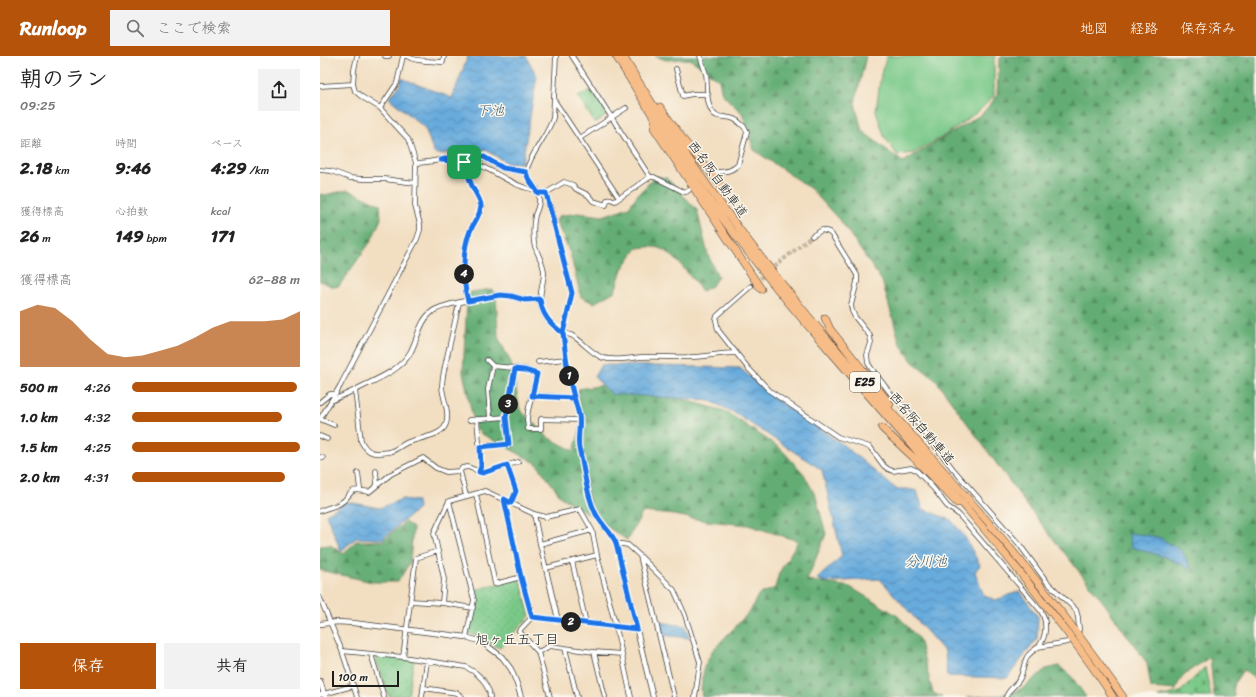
<!DOCTYPE html>
<html lang="ja">
<meta charset="utf-8">
<style>
:root{--surface:#fff;--page:#f2f2f2;--text:#222;--muted:#767676;--accent:#b45309}
body{margin:0;font-family:Sriracha,"Klee One",sans-serif;background:var(--page);color:var(--text);height:100vh;display:flex;flex-direction:column;font-size:15px;white-space:nowrap}
*{box-sizing:border-box;margin:0}
p{font-size:13px;color:var(--muted)}
.icon{flex:none;width:22px;height:22px;fill:none;stroke:currentColor;stroke-width:2;stroke-linecap:round;stroke-linejoin:round}
.map{position:relative;flex:1;overflow:hidden}
.panel{display:flex;flex-direction:column;background:var(--surface);width:320px}
.panel>*{flex:none}
.scale{position:absolute;left:12px;bottom:10px;width:67px;box-sizing:border-box;padding-left:4px;border:2px solid #1c1c1c;border-top:0;font-size:11px;line-height:14px;white-space:nowrap;color:#1c1c1c;-webkit-text-stroke:3px #fbf7ec;paint-order:stroke}
.pin{position:absolute;display:grid;place-items:center;width:34px;height:34px;color:#fff;margin:-17px;border-radius:8px;box-shadow:0 2px 6px #0006}
.km{position:absolute;width:20px;height:20px;margin:-10px;border-radius:50%;background:#222;color:#fff;font-size:11px;line-height:20px;text-align:center}
.round{display:grid;place-items:center;flex:none;width:42px;height:42px;border-radius:0px;background:var(--page)}
.headline{display:flex;align-items:center;justify-content:space-between;height:68px;padding:0 20px}
h1{font-size:22px;font-weight:700;line-height:30px}
.figures{display:grid;grid-template-columns:repeat(3,1fr);gap:6px;height:68px;padding:4px 20px}
.figures div{display:grid;align-content:center}
.figures b{font-size:17px;font-weight:700}
.figures small{font-size:11px;font-weight:400}
.figures p{font-size:11px}
.chart{height:112px;padding:8px 20px}
.chart p{display:flex;justify-content:space-between}
.chart svg{width:100%;height:72px;margin-top:4px;fill:var(--accent);opacity:.7}
.button{display:flex;gap:8px;margin-top:auto;padding:8px 20px}
.button a{flex:1;height:46px;border-radius:0px;background:var(--accent);color:#fff;font-size:16px;font-weight:700;line-height:46px;text-align:center}
.button a+a{background:var(--page);color:var(--text)}
ul{padding:0 20px;list-style:none;font-size:13px}
li{display:grid;grid-template-columns:64px 48px 1fr;align-items:center;height:30px}
li i{height:10px;border-radius:5px;background:var(--accent)}
header{display:flex;align-items:center;gap:24px;box-sizing:border-box;height:56px;padding:0 20px;background:var(--accent);color:#fff}
header strong{font-size:19px}
nav{display:flex;gap:22px;margin-inline-start:auto;font-size:14px}
.search{width:280px;height:36px;background:var(--page);display:flex;align-items:center;gap:10px;box-sizing:border-box;padding:0 14px;border-radius:0px;color:var(--muted);font-size:15px}
main{display:flex;flex:1;min-height:0}
.map>svg:first-child{display:block}
.green{fill:url(#green-dots);stroke:#4b7252}
.forest{fill:url(#forest-firs);stroke:#406448}
.cemetery{fill:url(#cemetery-stones);stroke:#4b7252}
.pitch{fill:#7ac989;stroke:#4b7252}
.water{fill:url(#water-waves);stroke:#42647c}
.lines{fill:none;stroke-linecap:round;stroke-linejoin:round}
.minor-tunnel{stroke:#c7b7a0;stroke-width:4;stroke-dasharray:4 2;stroke-linecap:butt}
.minor-casing{stroke:#3c3935;stroke-width:5.5}
.tertiary-casing{stroke:#3c3935;stroke-width:6}
.motorway-casing{stroke:#3c3935;stroke-width:8}
.minor{stroke:#fff;stroke-width:4}
.tertiary{stroke:#fff;stroke-width:4.5}
.motorway{stroke:#f7bd88;stroke-width:7}
.route-casing{stroke:#fff;stroke-width:8}
.route{stroke:#1a73e8;stroke-width:5}
.labels{text-anchor:middle;dominant-baseline:central;stroke-width:3;stroke-linejoin:round;paint-order:stroke}
.shield{fill:#fbf7ec;stroke:#5f5e5a;stroke-width:1}
.shield-label{font-size:12px;font-weight:bold;fill:#1c1c1c}
.street-label{font-size:13px;fill:#1c1c1c;stroke:#fbf7ec}
.water-label{font-size:14px;font-style:italic;fill:#3e5c73;stroke:#fbf7ec}
.neighbourhood-label{font-size:14px;fill:#1c1c1c;stroke:#fbf7ec}
</style>
<header>
<strong>Runloop</strong>
<div class="search"><svg class="icon" aria-label="search" viewBox="0 0 24 24"><circle cx="10" cy="10" r="6"/><path d="M15 15l6 6"/></svg>ここで検索</div>
<nav><a>地図</a><a>経路</a><a>保存済み</a></nav>
</header>
<main>
<section class="panel">
<div class="headline"><div><h1>朝のラン</h1><p>09:25</p></div><a class="round"><svg class="icon" aria-label="share" viewBox="0 0 24 24"><path d="M12 15V3M7 8l5-5 5 5M5 13v7h14v-7"/></svg></a></div>
<div class="figures">
<div><p>距離</p><b>2.18<small> km</small></b></div>
<div><p>時間</p><b>9:46</b></div>
<div><p>ペース</p><b>4:29<small> /km</small></b></div>
</div>
<div class="figures">
<div><p>獲得標高</p><b>26<small> m</small></b></div>
<div><p>心拍数</p><b>149<small> bpm</small></b></div>
<div><p>kcal</p><b>171</b></div>
</div>
<div class="chart"><p><span>獲得標高</span>62–88 m</p>
<svg viewBox="0 0 160 44" preserveAspectRatio="none"><path d="M0 44V10L10 6L20 8L30 16L40 27L50 36L60 38L70 37L80 34L90 31L100 26L110 20L120 16L130 16L140 16L150 15L160 10V44z"/></svg>
</div>
<ul>
<li><b>500 m</b>4:26<i style="width:98%"></i></li>
<li><b>1.0 km</b>4:32<i style="width:89%"></i></li>
<li><b>1.5 km</b>4:25<i style="width:100%"></i></li>
<li><b>2.0 km</b>4:31<i style="width:91%"></i></li>
</ul>
<div class="button"><a>保存</a><a>共有</a></div>
</section>
<div class="map">
<svg width="936" height="641" viewBox="0 0 936 641">
<defs>
<pattern id="green-dots" width="8" height="8" patternUnits="userSpaceOnUse"><rect width="8" height="8" fill="#7ac989"/><path d="M2 2h.1M6 6h.1" fill="none" stroke="#69ac76" stroke-width="1.8" stroke-linecap="round"/></pattern>
<pattern id="forest-firs" width="22" height="20" patternUnits="userSpaceOnUse"><rect width="22" height="20" fill="#63ad75"/><path d="M5 1l3.5 6h-7zM16 11l3.5 6h-7z" fill="#518c5f"/></pattern>
<pattern id="cemetery-stones" width="16" height="16" patternUnits="userSpaceOnUse"><rect width="16" height="16" fill="#7ac989"/><path d="M2 7V4a2 2 0 0 1 4 0v3zM10 15v-3a2 2 0 0 1 4 0v3z" fill="#69ac76"/></pattern>
<pattern id="water-waves" width="16" height="10" patternUnits="userSpaceOnUse"><rect width="16" height="10" fill="#68abdd"/><path d="M0 5q4-4 8 0t8 0" fill="none" stroke="#558ab2"/></pattern>
</defs>
<rect width="100%" height="100%" fill="#fbf7ec"/>
<filter id="ink" filterUnits="userSpaceOnUse"><feTurbulence type="fractalNoise" baseFrequency=".025" numOctaves="2"/><feDisplacementMap in="SourceGraphic" scale="8" xChannelSelector="R" yChannelSelector="G"/><feConvolveMatrix kernelMatrix="1 2 1 2 8 2 1 2 1" color-interpolation-filters="sRGB"/></filter>
<filter id="wash" filterUnits="userSpaceOnUse"><feTurbulence type="fractalNoise" baseFrequency=".012" numOctaves="4" result="noise"/><feDisplacementMap in="SourceGraphic" scale="16" xChannelSelector="R" yChannelSelector="G"/><feGaussianBlur stdDeviation="0.9" result="paint"/><feColorMatrix in="noise" values="0 0 0 0 0 0 0 0 0 0 0 0 0 0 0 0 0 1.4 0 .05"/><feComposite in="paint" operator="in"/></filter>
<g filter="url(#wash)">
<rect width="100%" height="100%" fill="#f2dec1"/>
<path class="green" d="M268,35L273,36L287,57L286,60L275,67L258,41Z
M200,522L210,560L180,592L149,577L158,544L155,534Z
M55,600L94,604L88,640L69,641Z"/>
<path class="forest" d="M335,0H546L535,47L542,75L583,106L662,58L677,40L679,4L682,0H936V624L923,614L913,629L914,641H894L890,601C878,610 859,618 856,634L831,632L827,607L781,543L711,455L615,323L593,306L580,288L562,225L522,167L491,133L434,94L422,57L402,38L399,24L370,3L346,4Z
M336,120L347,122L377,154L388,199L398,220L392,230L382,235C371,222 351,191 333,191C328,190 322,192 317,192L302,213L295,235L274,247L261,241L250,197L236,165L239,160L258,157L283,160L309,151L318,138Z
M28,134L60,148L61,163L51,185L19,230L13,231L0,225V138L5,139Z
M172,233L176,238L178,281L191,307L200,354L229,382L254,395L261,370L258,333L285,329L326,334L365,344L405,355L460,392L484,418L496,441L506,478L487,524L530,531L578,560L599,583L613,637L622,641H382L381,634L384,611L393,594L431,554L438,539L455,532L459,517L478,485L428,469L387,465L354,459L323,456L307,484L267,457L242,442L216,407L160,377L154,368L143,316L147,244L151,236Z
M85,466L93,472L90,506L78,526H52L0,514V490L10,489L24,498L36,485H62Z
M739,610L752,621L766,641H647L683,639L703,632L726,613Z"/>
<path class="cemetery" d="M885,611L891,641H838L860,636Z"/>
<path class="pitch" d="M567,0H676L674,2V40L660,54L627,78L594,97L577,99L564,80L556,55L561,18Z"/>
<path class="water" d="M148,0H206L217,20L202,107H187L166,94L133,95L122,99L114,97L105,72L69,42L80,29L81,22L132,42Z
M281,309L340,310L420,312L450,339L522,388L576,433H588L597,435L603,453L631,464L645,481L660,509L655,516L664,540L676,544L700,535L718,561L717,583L687,622L627,620L625,596L560,523L504,526L497,523L522,500L502,414L413,356L388,344L292,338L274,321Z
M82,443L97,445L98,453L62,483L36,482L21,495L6,458L27,446L60,452Z
M809,477L838,481L862,495L871,513L845,501L811,491Z
M339,566L365,570L370,582L342,579Z"/>
</g>
<g filter="url(#ink)">
<g class="lines">
<path class="minor-tunnel" d="M431,230L492,180"/>
<g class="minor-casing">
<path id="minor" d="M65,0H69
M84,0H87C94,6 114,5 123,6L124,0
M236,0L233,62C227,81 211,96 206,116C207,126 219,131 219,142C220,148 217,154 215,159C213,168 213,178 214,187C216,197 225,208 224,218C223,230 218,240 221,251C224,262 233,271 242,276C245,278 248,278 251,279C263,285 270,297 283,302C295,305 310,302 322,301C339,300 357,302 374,301C388,300 402,297 416,297
M252,0L330,121
M380,0C382,6 384,12 386,18C388,30 385,48 394,58C400,64 412,57 422,69C425,71 426,73 427,76L418,109C407,118 406,114 394,117
M356,13L363,40L372,38H388
M0,30L33,28
M234,44L299,142
M60,52L77,27L83,0
M260,82L306,52
M127,104C139,105 150,106 161,110C176,116 201,135 217,133
M144,106C147,114 149,122 152,130C154,136 160,142 161,149C161,160 152,168 149,178C142,195 142,227 148,245
M96,107C116,107 135,98 154,100C165,101 172,108 182,112C189,115 198,115 206,116
M0,114L11,115L30,122L43,123H64L95,127
M219,137H226L244,126L253,129L256,133L268,139L273,145L286,149L287,144L291,143L295,145L330,121H334L362,135L366,136L369,134
M226,137L252,237L243,277L248,319L259,359V392L274,454L282,468L294,482L296,487L308,489L320,500L354,534L365,559L380,606L375,641
M492,180L502,174L509,176L512,179L537,219V226L531,249L532,255L535,261L550,280L551,287L547,299L548,307L551,312L571,338L591,359L633,413L699,488L727,526L756,554L758,561L759,574
M431,230L397,260L396,264L398,274L428,312L450,335L518,381L550,391L564,410L568,413L573,415L591,412L596,414L614,433L627,450L638,458L658,481L721,555C727,565 727,580 719,590C714,595 708,597 706,603C703,610 703,618 699,624C695,630 688,634 686,641
M167,304L173,310L168,333L170,362
M218,306L246,303
M173,310L204,313L217,318L208,355L207,363L208,373H221V363L260,364
M212,339L254,342
M11,345L35,334L41,385C48,399 56,398 69,396C76,394 80,390 86,387C96,382 122,381 126,368C130,356 123,343 122,331C122,321 125,311 127,301C131,283 135,265 139,247
M0,346L10,338H16
M0,363L20,330L97,183L100,174V168L95,150L96,107L88,83L76,70L60,52L42,41L35,35L33,28L34,14L37,0
M0,363L14,369
M157,363L161,410L159,416
M149,364L186,361
M0,380L7,383
M160,391L189,388L186,361L195,313
M0,401L3,402
M187,409L196,435L191,447
M56,415L57,429
M140,415L146,440
M38,417L40,433
M156,438L175,528L201,521
M184,443L201,521L212,561
M129,445L154,544L146,581
M0,455C6,452 13,451 19,448C34,440 25,430 49,436L71,418L103,402L116,412L126,416L140,415L142,412L148,411L163,417L198,406
M214,458L220,488L238,564
M220,488L272,474
M320,500L354,641
M252,505L266,567
M226,512L277,499
M0,542L22,595L37,641
M91,545L122,547L153,552
M122,547L124,523L114,477L129,445L165,435L214,458L226,461L260,453L272,474L277,499L296,571L311,641
M212,561L317,573
M212,561L199,575L218,596L230,641
M718,591L748,586
M245,592L257,641
M22,595L83,601L146,611L156,617L163,624L169,635L170,641
M218,596L230,590L274,596L302,598
M274,596L285,641
M51,598L64,641
M83,601L96,502L118,495
M104,632L137,637L142,641
M0,639L33,630
M102,641L107,605"/>
</g>
<g class="tertiary-casing">
<path id="tertiary" d="M35,334C54,324 79,316 90,297C98,283 99,265 113,255C123,248 172,239 184,239C191,239 196,242 202,243C208,245 214,244 220,243
M296,487L333,641
M0,568L18,566L33,567L146,581L162,586L182,601L191,613L197,628L201,641
M0,625L5,641"/>
</g>
<g class="motorway-casing">
<path id="motorway" d="M296,0C325,48 354,95 387,141C427,197 471,251 517,303C588,386 661,465 728,552C751,581 773,610 793,641
M303,0C354,86 412,167 475,244C540,325 612,399 679,479C723,531 764,585 803,641
M340,51L365,86L403,132
M335,65L334,72L441,233
M505,262L510,273L570,348
M562,372L593,401L637,447H639"/>
</g>
<use href="#minor" class="minor"/>
<use href="#tertiary" class="tertiary"/>
<use href="#motorway" class="motorway"/>
</g>
</g>
<g class="lines" filter="url(#ink)">
<g class="route-casing">
<path id="route" d="M144,106L121,104L142,99L154,100L164,101L183,112L206,116L208,122L218,137H226L252,237L243,277L248,319L259,359C261,370 257,381 259,392C265,413 265,436 275,456C280,468 291,475 296,487L317,573L212,561L201,521L184,443L191,447L196,435L187,409L163,417L159,416L161,410L160,391L189,388L186,361L195,313L204,314L217,318L212,340L254,342C249,320 245,299 243,277C230,268 222,259 220,243L205,244L191,240L180,239L148,245C143,227 142,195 149,178C152,168 161,160 161,149C160,143 156,138 153,132C149,124 147,115 144,106"/>
</g>
<use href="#route" class="route"/>
</g>
<g class="labels">
<rect class="shield" x="530" y="316" width="30" height="20" rx="3"/>
<g class="shield-label">
<text x="545" y="326">E25</text>
</g>
<g class="street-label">
<text transform="translate(398 123) rotate(54)">西名阪自動車道</text>
<text transform="translate(602 372) rotate(49)">西名阪自動車道</text>
</g>
<g class="water-label">
<text x="170" y="54">下池</text>
<text x="606" y="505">分川池</text>
</g>
<g class="neighbourhood-label">
<text x="197" y="583">旭ヶ丘五丁目</text>
</g>
</g>
</svg>
<div class="scale">100 m</div>
<div class="pin" style="left:144px;top:106px;background:#1e9e55"><svg class="icon" aria-label="arrive" viewBox="0 0 24 24"><path d="M6 21V4h12l-3 4 3 4H6"/></svg></div>
<b class="km" style="left:249px;top:320px">1</b>
<b class="km" style="left:251px;top:566px">2</b>
<b class="km" style="left:188px;top:348px">3</b>
<b class="km" style="left:144px;top:218px">4</b>
</div>
</main>
